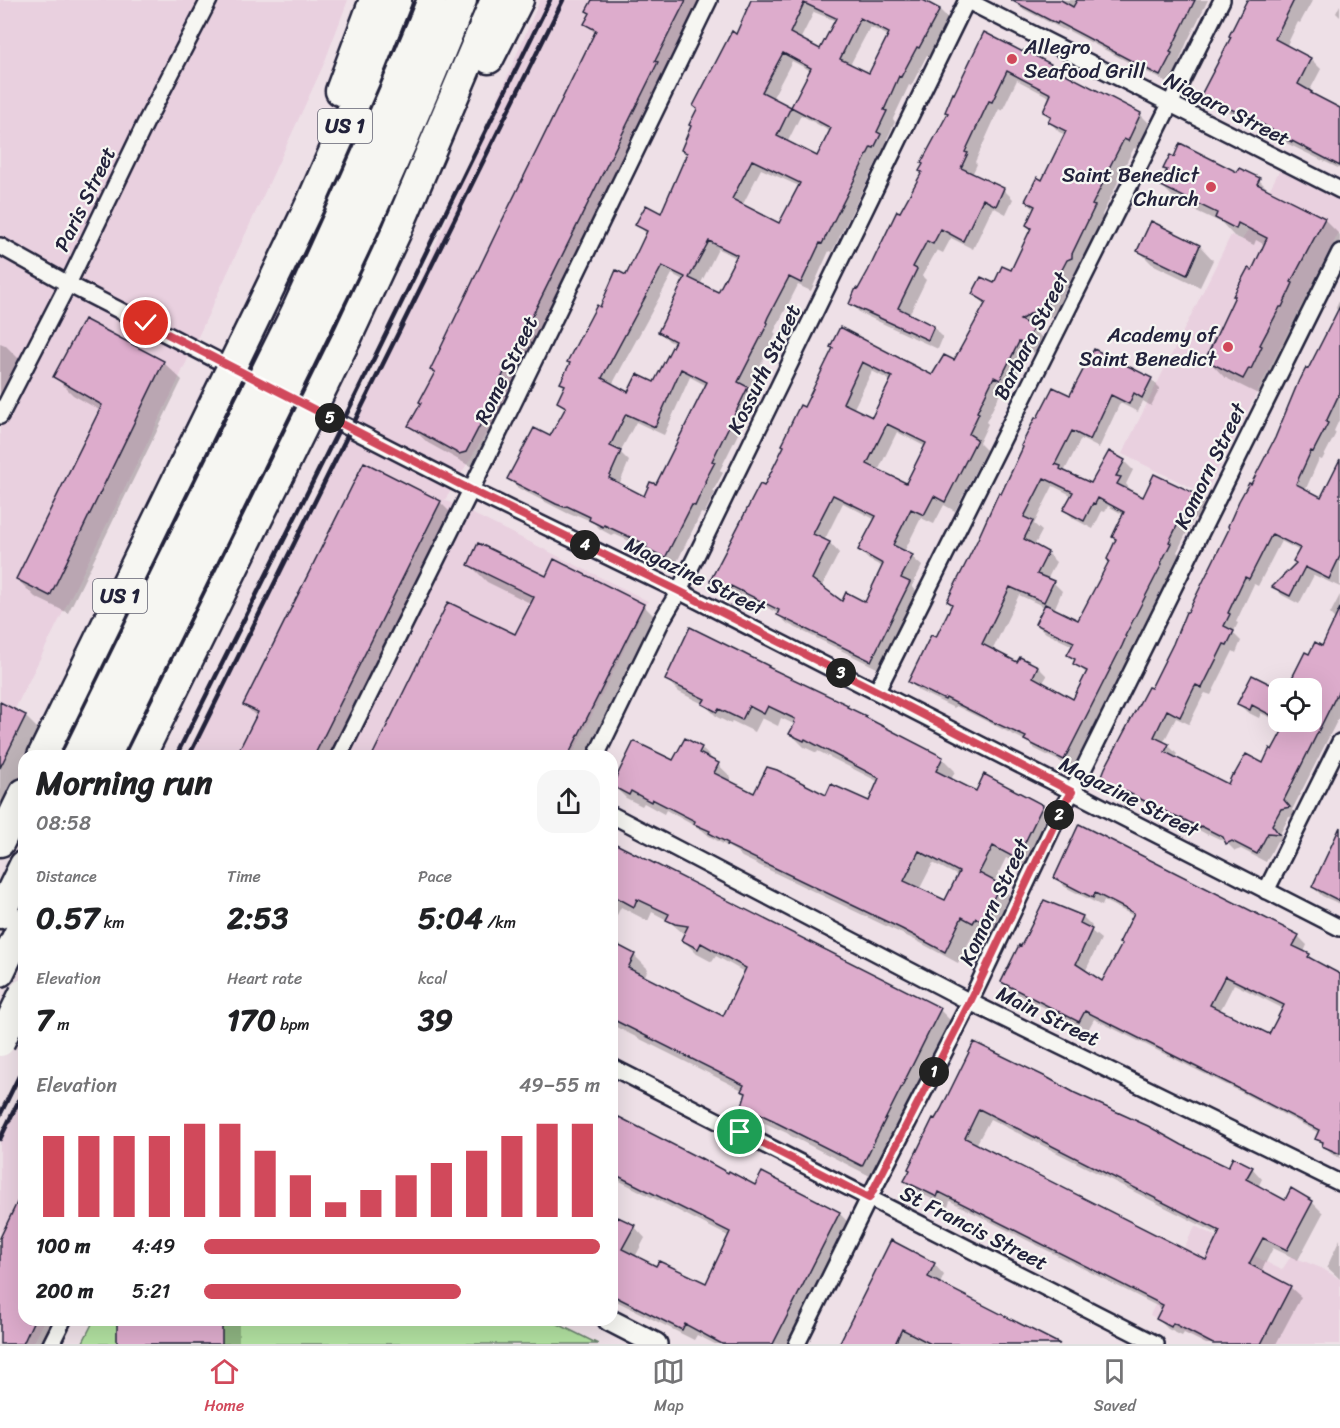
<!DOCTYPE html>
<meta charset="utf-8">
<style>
:root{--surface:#fff;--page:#f6f6f6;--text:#202124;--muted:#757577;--line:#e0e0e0;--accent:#d1495b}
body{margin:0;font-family:Sriracha,sans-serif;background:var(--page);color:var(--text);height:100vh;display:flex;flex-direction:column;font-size:22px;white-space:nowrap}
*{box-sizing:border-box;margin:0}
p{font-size:20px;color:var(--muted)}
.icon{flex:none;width:33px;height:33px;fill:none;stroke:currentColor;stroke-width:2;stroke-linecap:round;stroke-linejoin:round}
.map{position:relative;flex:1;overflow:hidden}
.details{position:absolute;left:18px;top:750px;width:600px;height:576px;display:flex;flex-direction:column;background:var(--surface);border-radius:18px;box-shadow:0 6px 24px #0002}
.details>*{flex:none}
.fabs{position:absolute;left:1268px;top:678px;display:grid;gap:12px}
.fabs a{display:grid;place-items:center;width:54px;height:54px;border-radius:12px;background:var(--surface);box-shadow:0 6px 24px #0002;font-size:30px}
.pin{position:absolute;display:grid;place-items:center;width:51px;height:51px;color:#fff;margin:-26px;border:3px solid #fff;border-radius:50%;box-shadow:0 2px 6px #0007}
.km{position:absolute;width:30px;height:30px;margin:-15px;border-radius:50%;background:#222;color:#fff;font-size:16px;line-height:30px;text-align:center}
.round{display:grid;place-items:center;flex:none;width:63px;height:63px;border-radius:18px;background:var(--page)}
.headline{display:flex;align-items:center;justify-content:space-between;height:102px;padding:0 18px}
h1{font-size:33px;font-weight:700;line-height:45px}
.figures{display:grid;grid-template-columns:repeat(3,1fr);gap:9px;height:102px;padding:6px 18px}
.figures div{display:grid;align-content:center}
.figures b{font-size:30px;font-weight:700}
.figures small{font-size:16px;font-weight:400}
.figures p{font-size:16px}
.chart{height:168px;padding:12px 18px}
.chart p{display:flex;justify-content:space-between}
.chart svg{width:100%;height:108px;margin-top:6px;stroke:var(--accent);stroke-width:6}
ul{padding:0 18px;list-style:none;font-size:20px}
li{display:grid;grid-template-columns:96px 72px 1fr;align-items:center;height:45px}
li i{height:15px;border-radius:8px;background:var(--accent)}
.menu{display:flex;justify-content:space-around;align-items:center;height:84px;border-top:2px solid var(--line);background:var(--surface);font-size:16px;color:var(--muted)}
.menu a{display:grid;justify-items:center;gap:3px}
.menu .current{color:var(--accent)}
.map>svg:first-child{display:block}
.built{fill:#e9d0df}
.green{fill:#b1e0a0;stroke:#6a816e;stroke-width:1.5}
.shadow{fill:#0003;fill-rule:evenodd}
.building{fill:#ddaccc;stroke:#22223b;stroke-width:1.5;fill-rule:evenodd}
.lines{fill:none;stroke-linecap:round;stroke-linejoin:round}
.street-casing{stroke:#22223b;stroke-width:20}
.secondary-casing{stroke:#22223b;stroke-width:26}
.highway-casing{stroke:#22223b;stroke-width:33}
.street{stroke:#f6f6f2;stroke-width:15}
.secondary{stroke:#f6f6f2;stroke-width:21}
.highway{stroke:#f6f6f2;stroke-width:28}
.rail{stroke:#22223b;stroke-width:4.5}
.highway-bridge-casing{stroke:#22223b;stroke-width:33;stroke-linecap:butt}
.highway-bridge{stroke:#f6f6f2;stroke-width:28}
.route-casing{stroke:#fff;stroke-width:12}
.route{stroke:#d1495b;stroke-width:8}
.poi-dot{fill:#d1495b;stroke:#f6f6f2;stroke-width:2}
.labels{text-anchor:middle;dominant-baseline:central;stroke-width:4.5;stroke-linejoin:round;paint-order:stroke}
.shield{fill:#f6f6f2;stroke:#626272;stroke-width:1.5}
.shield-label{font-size:20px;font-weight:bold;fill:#22223b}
.poi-label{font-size:21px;fill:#22223b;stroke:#f6f6f2;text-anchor:end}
.street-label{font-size:21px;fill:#22223b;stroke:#f6f6f2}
</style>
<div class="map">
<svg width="1340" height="1344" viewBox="0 0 1340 1344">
<rect width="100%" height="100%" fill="#eee0e7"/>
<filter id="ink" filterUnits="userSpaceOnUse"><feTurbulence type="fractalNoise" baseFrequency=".0167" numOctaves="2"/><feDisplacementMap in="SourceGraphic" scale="12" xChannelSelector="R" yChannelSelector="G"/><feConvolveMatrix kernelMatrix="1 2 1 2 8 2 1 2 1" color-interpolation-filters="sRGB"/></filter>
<g filter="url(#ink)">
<path class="built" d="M0,0H348L323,66L173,391L0,739Z
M540,0H709L531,360L445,500L648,601L572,756H188L409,308Z
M1288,154L1340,180V230L1205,494L1122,454L1231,235L1242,240L1249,229Z
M24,1088V1320H45L33,1344H0V1137Z
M1195,1226L1282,1270L1291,1256L1321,1268L1340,1279V1344H1207L1150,1315Z"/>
<path class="green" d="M94,1320H550L598,1344H82Z"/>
<path class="shadow" d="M593,0H705L477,470L428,443L410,426L436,373L432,370L596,34L586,24L591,13Z
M752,0H919L939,10L948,19L929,56L927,55L911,86L909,85L893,119L895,122L886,141L889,144L883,156L880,155L832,252L829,251L811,291L798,285L777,326L774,332L776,334L748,390L756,398L720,470L723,473L713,491L715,493L704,514L701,513L675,566L657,557L651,551L614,534L613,536L600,529L593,522L577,515L574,516L567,513L518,488L509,479L551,438L566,409L559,402L566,387L561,382L600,309L627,277L647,234L637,224L662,215L688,155L683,150ZM814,12L836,21L820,51L800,40ZM870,27L889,36L870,75L850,65ZM792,61L811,71L792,109L772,99ZM801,115L831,132L818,158L787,143ZM761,169L799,186L780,225L742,206ZM718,249L737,258L718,294L700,285ZM672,274L685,281L660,332L669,341L675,344L654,384L629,394L612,385ZM690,377L707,386L656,486L644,498L619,485L629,461L620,452L636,422L664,435Z
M1013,0H1208L1187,42L1179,62L1180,63L1170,84L1067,30L1066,31L1021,8Z
M1253,0H1310L1312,1L1300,23L1298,22L1286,47L1311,59L1321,69L1309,92L1314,96L1340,110V169L1288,144L1282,139L1272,133L1213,104L1203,94Z
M1340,5V17L1336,13Z
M1023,54L1050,65L1058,72L1140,114L1150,124L1138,150L1134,148L1117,181L1118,182L1102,215L1103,217L1081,264V268L1077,269L1064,293L1059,305V309L1058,312L1033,328L1042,338L1035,353L1029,350L1010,389L1004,386L986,422L988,424L979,443L986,450L955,511L944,505L934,524L921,518L904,552L912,557L922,566L912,586L918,593L881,670L788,624L778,615L779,614L741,594L739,599L722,590L712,580L765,488L835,349L933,377L955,362L986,305L974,294L994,285L1012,272L1032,229L1028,225L1035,210L1026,201L1043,182L1066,135L1059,132L1050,122L1051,119L1044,112L1051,98L1017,80L1002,111L999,109L975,162L977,164L972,175L1004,190L1013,199L1006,214L993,207L973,249L951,238L943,253L937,250L922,276L926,280L909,315L933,327L943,337L938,349L860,313L851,303L923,173L920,171L949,114ZM872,371L891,381L873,419L853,410ZM897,432L926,447L906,485L878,471ZM843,503L876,520L859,550L869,560L883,567L865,604L842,603L821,588L839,553L830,543L824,541Z
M1165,169L1238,174L1259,180L1272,193L1324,219L1340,235V241L1262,396L1224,377L1207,359L1265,245L1256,240L1254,245L1234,236L1222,223L1179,203L1161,185L1168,171Z
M1152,223L1200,246L1213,260L1200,287L1152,264L1139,251Z
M1340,299V418L1334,431L1336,433L1322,460L1319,459L1305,491L1321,499L1340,463V587L1314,575L1299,604L1282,595L1274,587L1297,563L1300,551L1281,541L1258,586L1254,584L1236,622L1238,623L1233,633L1241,641L1236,653L1233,651L1211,695L1205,693L1203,696L1189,724L1176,718L1163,743L1168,745L1177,754L1174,758L1229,786L1264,765L1273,752L1287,726L1278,722H1311V688H1285L1297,667L1299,668L1310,656L1322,648L1336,620L1330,614L1340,595V715L1292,810L1296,816L1289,817L1280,834L1285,841H1277L1266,862L1241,849L1235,851L1226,842L1209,834L1208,835L1190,825L1189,827L1132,797L1128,804L1119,793L1116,792L1107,783L1322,342L1337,310L1336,308Z
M84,321L164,363L182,380L68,613L35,597L17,579L101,411L73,395L55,377Z
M0,343L5,345L23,363L0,411Z
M1151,379L1160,388L1151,406L1143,401L1138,412L1120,403L1099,448L1081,439L1064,472L1092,485L1124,461L1133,470L1126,484L1129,488L1127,491L1144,499L1195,495L1204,504L1197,519L1194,518L1177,552L1179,554L1169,573L1170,574L1133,646L1134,647L1130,658L1122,669L1073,768L1035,749L1028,742L956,706L954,708L919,691L910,682L937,639L953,605L949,601L1002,496L1071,397ZM1053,486L1073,496L1065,510L1074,519L1093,529L1102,511L1105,512L1108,506L1124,515L1113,537L1117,540L1111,561L1078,622L1054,610L1062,591L1053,582L1047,580L1056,562L1047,553L1034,546L1042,531L1034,524ZM1019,595L1045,607L1036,624L1046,633L1073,646L1069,655L1076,662L1075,663L1087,674L1073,701L1042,684L1047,676L1038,667L1018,664L992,651Z
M440,502L458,520L340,756H237L257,717L244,705Z
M469,564L547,578L643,605L661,623L595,756H374L515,636L532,604L487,582Z
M690,629L768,667L772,671L847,706L850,710L942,758L955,771L951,780L976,793L1042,807L1055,820L1030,871L1006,858L994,882L1000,885L1013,898L998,934L989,930L986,935L976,929L958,963L917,941L742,857L737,852L709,836L702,830L666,810L664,814L644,803L642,806L626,798L613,785L674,762L701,748L731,777L729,782L754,795L826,797L869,803L879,782L818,751L817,753L804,747L791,734L796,725L781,718L778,726L762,718L755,732L732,721L731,724L717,717L705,705L679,692L666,679ZM933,863L958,876L945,902L919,890Z
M1278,689V721L1261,713L1259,718L1247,712L1239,704Z
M0,704L25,716L43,734L32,756H24V773L0,821Z
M1340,829V904L1322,896L1313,887Z
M612,843L940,1010L954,1024L876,1179L791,1136L787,1133L758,1120L744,1105L747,1095L744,1091L612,1025V943L634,955L648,969L644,978L723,1018L746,973L716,956L712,962L697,954L683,940L685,935L669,921L652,912L648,921L621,907L612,925Z
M1056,878L1298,936L1307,945L1304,952L1309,955L1318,964L1340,976V1158L1333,1155L1317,1138L1319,1133L1243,1093L1094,1019L1088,1030L1012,991L1003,982L1045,901L1083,917L1092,926L1090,930L1101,939L1085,972L1103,983L1123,945L1120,943L1134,916L1104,901L1102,906L1065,887ZM1234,984L1284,1009L1270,1036L1220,1011Z
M975,1044L1229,1169L1252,1168L1262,1179L1258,1187L1286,1202H1312L1323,1213L1298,1260L1273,1248L1261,1272L1290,1287L1301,1297L1276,1344H1206L1184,1333L1182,1336L1168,1329L1158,1319L1163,1309L950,1201L948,1207L916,1191L905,1181ZM990,1119L1220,1235L1206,1262L976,1145Z
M612,1115L729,1175L756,1187L839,1213L851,1225L791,1344H715L697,1335L694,1340L612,1299V1232L634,1226L645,1238L635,1257L657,1268L707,1285L730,1237L612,1177Z
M24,1192V1320H61L49,1344H0V1242Z
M1340,1239V1279L1327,1267Z
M934,1264L944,1275L940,1284L1057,1344H841Z
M119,1320H239V1344H119Z"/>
<path class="building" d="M592,0H686L655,61L658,62L490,401L492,402L466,452L459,454L408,426L421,403L419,402L435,372L430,370L497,231L596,30L584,24L590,13L586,11Z
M751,0H923L940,9L919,48L917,47L901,77L899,76L884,110L887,111L877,132L881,134L874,148L871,147L822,244L820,243L801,283L789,277L768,317L766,322L768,323L738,382L748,387L712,461L715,462L705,481L706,482L695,506L692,505L665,558L646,548L647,545L604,525L603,527L589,520L590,517L567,506L564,507L556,504L507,479L534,428L550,436L566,407L557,402L565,385L560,383L570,363L567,362L597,305L600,307L616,270L626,275L639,248L647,231L635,225L646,205L661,213L687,153L681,150L691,126L689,125L697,109L693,106L732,31L736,34ZM804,3L836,18L820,49L790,33ZM860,18L889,33L869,73L840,59ZM783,53L811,68L791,107L762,92ZM791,107L831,128L817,156L777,136ZM752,160L800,183L779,223L732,199ZM709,241L737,255L718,292L689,278ZM662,266L685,277L658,332L675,341L654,382L637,374L628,392L602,378ZM681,369L707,382L656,484L650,482L644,496L609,478L621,451L610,446L626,414L655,427Z
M1011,0H1061L1073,7L1077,0H1195L1179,33L1170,52L1172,53L1160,76L1058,22L1057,24Z
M1247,0H1294L1275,39L1311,58L1298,84L1312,92L1311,93L1340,108V166L1292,141V142L1276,134L1277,133L1260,123L1201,95L1231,37L1229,36Z
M984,32L1023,52L1024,50L1051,64L1050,66L1141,113L1128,141L1124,139L1108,170L1109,171L1092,205L1095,206L1072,254V258L1067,260L1055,283L1050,294V299L1048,303L1020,320L1034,327L1025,344L1019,342L1000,380L994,377L977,412L979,413L969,434L977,439L945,502L934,496L924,515L911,509L893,545L913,555L901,578L910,582L871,661L777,615L779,610L731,586L729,590L710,581L760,484L764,486L784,446L782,445L785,439L784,438L800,405L804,407L833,348L830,347L840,327L932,375L944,355L954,360L986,302L972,294L981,277L994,283L1002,266L1011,270L1031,228L1026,225L1035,206L1025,201L1037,177L1042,180L1066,131L1048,122L1051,116L1043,112L1051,94L1007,71L992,102L989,101L965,152L968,153L961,168L1004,188L996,206L983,199L963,241L941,229L933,244L927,241L913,267L917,269L898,308L934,326L928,340L849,304L856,288L858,289L868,271L897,211L900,212L922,172L919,171L923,164L921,163L948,113L945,112L953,93L954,94ZM862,362L892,377L872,417L843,403ZM887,424L926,443L906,483L867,464ZM833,495L876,516L858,550L883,564L865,602L846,592L842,601L812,579L830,542L813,534Z
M1180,143L1237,172L1239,168L1260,178L1257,184L1325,218L1291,282L1293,283L1282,307H1280L1260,345L1262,346L1251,369L1249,368L1243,379L1205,360L1235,296H1233L1248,268L1252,270L1267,238L1238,223L1236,229L1215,218L1217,213L1159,185L1167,170L1163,169L1170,155L1174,157Z
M1151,221L1200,245L1187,275L1137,251Z
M1340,306V392L1326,422L1328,423L1313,452L1311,451L1296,484L1321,497L1340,459V556L1329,579L1305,567L1290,596L1272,587L1296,563L1293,561L1300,548L1272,534L1249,579L1245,577L1228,613L1230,614L1224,626L1234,631L1227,645L1224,644L1202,688L1196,685L1194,688L1180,717L1167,710L1154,737L1169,744L1165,752L1228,784L1232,775H1234L1246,754L1263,763L1270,748L1272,750L1287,722H1311V688H1287L1305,652L1309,654L1315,642L1322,646L1340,608V688L1284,800L1290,807L1281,809L1272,825L1279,834L1268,833L1257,854L1232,841L1226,844L1223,837L1201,826L1200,828L1181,818L1180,819L1123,790L1119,797L1113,786L1106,784L1101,778L1105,768L1148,687L1151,688L1173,644L1186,612H1188L1229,529L1228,526L1239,501L1249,483L1251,484L1275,438L1299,380H1300L1306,368L1308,369Z
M84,319L164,361L50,596L16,579L102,405L53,377Z
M1094,349L1152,378L1142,398L1134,393L1129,404L1111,395L1090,440L1072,431L1055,464L1061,466L1060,469L1091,483L1109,451L1125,460L1116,476L1121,477L1117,484L1143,497L1154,474L1196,494L1188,511L1185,510L1169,542L1171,543L1161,563L1162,564L1125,636L1126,637L1122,646L1064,760L1024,740L1026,737L991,721L946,698L945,700L908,682L931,635L936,637L952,604L947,601L977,541L999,492L1001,494L1023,447L1021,446L1035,418H1037L1053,387L1070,395ZM1044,478L1073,492L1063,510L1084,521L1093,503L1095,504L1098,498L1124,512L1112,537L1116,539L1107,559L1109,561L1078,620L1045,604L1035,624L1074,642L1067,655L1075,659L1073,664L1087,671L1073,699L1033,677L1038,666L1020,657L1017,662L982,644L1010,587L1044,602L1054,581L1037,574L1048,552L1024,539L1033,521L1024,517Z
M364,462L441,501L314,756H236L258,712L243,705Z
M478,543L546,576L554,559L644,604L568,756H372L448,602L515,634L534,597L468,565Z
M690,627L769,666L768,667L848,705L847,707L866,716L865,717L943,757L936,771L976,791L984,774L1043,805L1017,859L993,846L979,873L1000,884L991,904L994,905L985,923L976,918L973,923L962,917L945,952L902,929L727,845L728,843L709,833L710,831L694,824L695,821L652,799L651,802L631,791L629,795L612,786L634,741L673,760L685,738L702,747L699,753L719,763L714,773L754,793L767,767L777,770L826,795L831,784L869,801L879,778L805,739L804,741L789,734L795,723L794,722L795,719L768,706L764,714L749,706L742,720L719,709L717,712L702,704L705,699L665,680ZM919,851L959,872L945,900L904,881Z
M1252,675L1278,688V719L1252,705L1250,710L1237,704Z
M0,702L26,715L0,768Z
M1079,824L1299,935L1293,946L1310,954L1308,957L1340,974V1154L1322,1146L1323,1142L1315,1139L1319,1130L1232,1085L1085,1011L1079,1022L1001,982L1019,945L1021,946L1044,900L1083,916L1080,923L1092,929L1076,964L1102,981L1122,944L1119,943L1134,913L1095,893L1093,898L1054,878ZM1225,976L1284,1005L1269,1034L1210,1005Z
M1340,827V901L1312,887Z
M612,842L941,1008L862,1166L775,1122V1121L742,1106L746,1093L741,1091L744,1085L612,1019V942L635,954L628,968L723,1016L746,968L701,943L698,949L681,940L688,926L675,924L666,920L669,914L637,899L634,907L612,895Z
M974,1042L1048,1078L1075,1093L1148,1126L1182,1145L1228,1167L1233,1157L1253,1167L1246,1179L1285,1200L1291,1188L1313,1201L1287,1250L1263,1238L1249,1264L1291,1286L1261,1344H1213L1173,1323L1171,1327L1156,1319L1163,1305L939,1192L937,1197L904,1181L910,1170L908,1169L933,1118L935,1119L941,1109ZM979,1109L1220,1231L1206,1260L965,1138Z
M612,1117L617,1120L619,1117L701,1159V1158L728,1173L729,1171L755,1185L762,1172L840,1212L773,1344H722L685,1324L682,1330L612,1295V1229L618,1217L635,1225L622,1249L656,1266L659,1261L706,1283L730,1232L612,1173Z
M24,1188V1320H34L23,1344H0V1238Z
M891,1240L935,1263L928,1277L1060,1344H931L902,1329L895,1344H839Z
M117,1320H222V1344H117Z"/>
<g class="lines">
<g class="street-casing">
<path id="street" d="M966,0L1340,190
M0,246L68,284L471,490L679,591L1340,928
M0,416L68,284L146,122L209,0
M877,691L1222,0
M339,756L471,490L709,0
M596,756L662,620L679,591L967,0
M612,815L970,1002L1340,1183
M1266,891L1340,742
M612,1067L1156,1344
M51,1344L63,1320
M797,1344L869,1198L970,1002L1061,810L1072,792L1340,252"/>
</g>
<g class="secondary-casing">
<path id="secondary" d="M609,1320L656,1344"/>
</g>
<g class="highway-casing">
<path id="highway" d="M489,59L519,0
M340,91L374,0
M266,296L312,200L366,78L397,0
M296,311C343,208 390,105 432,0
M318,323C371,218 418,109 462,0
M347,338L396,233L495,0
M42,756L198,436
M77,756L227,450
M106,756L250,462
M141,756L279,476
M0,842L24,793
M0,914L24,865
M0,972L24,922"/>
</g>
<use href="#street" class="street"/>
<use href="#secondary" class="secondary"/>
<use href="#highway" class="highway"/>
<path class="rail" d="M176,756L356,395L550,0
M189,756L563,0
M0,1115L24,1066
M0,1139L24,1090"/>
<g class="highway-bridge-casing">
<path id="highway-bridge" d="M198,436L266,296
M227,450L296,311
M250,462L318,323
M279,476L347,338
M0,1042L24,993"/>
</g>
<use href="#highway-bridge" class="highway-bridge"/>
</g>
</g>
<g class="lines" filter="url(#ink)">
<g class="route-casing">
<path id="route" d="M146,323L471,490L679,591L877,691L1072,792L1061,810L970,1002L869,1198L740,1132"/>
</g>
<use href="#route" class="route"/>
</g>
<g class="poi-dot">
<circle cx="1012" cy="59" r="6"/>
<circle cx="1211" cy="187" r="6"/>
<circle cx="1228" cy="347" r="6"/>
</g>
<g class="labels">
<g class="shield">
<rect x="318" y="109" width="54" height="34" rx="4.5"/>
<rect x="93" y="579" width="54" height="34" rx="4.5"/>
</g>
<g class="shield-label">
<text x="345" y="126">US 1</text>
<text x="120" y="596">US 1</text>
</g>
<g class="poi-label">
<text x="1024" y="47" text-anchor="start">Allegro<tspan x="1024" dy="24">Seafood Grill</tspan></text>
<text x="1199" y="175">Saint Benedict<tspan x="1199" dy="24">Church</tspan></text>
<text x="1216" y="335">Academy of<tspan x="1216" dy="24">Saint Benedict</tspan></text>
</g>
<g class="street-label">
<text transform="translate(1227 109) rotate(27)">Niagara Street</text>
<text transform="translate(85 199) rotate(-64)">Paris Street</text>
<text transform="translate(1031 336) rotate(-63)">Barbara Street</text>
<text transform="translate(764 369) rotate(-64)">Kossuth Street</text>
<text transform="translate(506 370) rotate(-64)">Rome Street</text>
<text transform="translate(1210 466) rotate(-64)">Komorn Street</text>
<text transform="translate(695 576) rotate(26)">Magazine Street</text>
<text transform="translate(1129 797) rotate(27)">Magazine Street</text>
<text transform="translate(994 902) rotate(-65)">Komorn Street</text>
<text transform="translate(1048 1016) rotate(26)">Main Street</text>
<text transform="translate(974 1228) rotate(27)">St Francis Street</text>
</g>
</g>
</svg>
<div class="fabs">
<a><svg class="icon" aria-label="locate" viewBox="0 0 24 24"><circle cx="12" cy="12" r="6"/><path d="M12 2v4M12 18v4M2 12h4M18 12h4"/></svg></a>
</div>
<div class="pin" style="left:740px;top:1132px;background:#1e9e55"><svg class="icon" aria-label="arrive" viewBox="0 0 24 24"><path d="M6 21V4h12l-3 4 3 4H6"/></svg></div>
<div class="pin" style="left:146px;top:323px;background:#d93025"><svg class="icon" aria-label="check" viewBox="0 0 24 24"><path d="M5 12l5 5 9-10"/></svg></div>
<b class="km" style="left:934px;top:1072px">1</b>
<b class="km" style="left:1059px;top:815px">2</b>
<b class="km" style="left:841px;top:673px">3</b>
<b class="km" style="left:585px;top:545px">4</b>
<b class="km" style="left:330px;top:418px">5</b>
<section class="details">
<div class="headline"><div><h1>Morning run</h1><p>08:58</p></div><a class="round"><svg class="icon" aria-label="share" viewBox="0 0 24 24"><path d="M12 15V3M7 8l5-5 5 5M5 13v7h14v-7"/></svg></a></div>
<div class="figures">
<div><p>Distance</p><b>0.57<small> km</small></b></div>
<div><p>Time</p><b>2:53</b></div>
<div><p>Pace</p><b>5:04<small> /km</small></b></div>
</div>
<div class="figures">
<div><p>Elevation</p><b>7<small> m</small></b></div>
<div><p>Heart rate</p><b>170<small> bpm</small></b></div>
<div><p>kcal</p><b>39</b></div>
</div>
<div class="chart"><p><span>Elevation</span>49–55 m</p>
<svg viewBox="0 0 160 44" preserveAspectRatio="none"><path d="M5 44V11M15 44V11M25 44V11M35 44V11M45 44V6M55 44V6M65 44V17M75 44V27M85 44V38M95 44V33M105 44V27M115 44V22M125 44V17M135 44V11M145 44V6M155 44V6"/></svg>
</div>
<ul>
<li><b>100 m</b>4:49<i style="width:100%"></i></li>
<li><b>200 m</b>5:21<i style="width:65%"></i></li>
</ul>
</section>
</div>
<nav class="menu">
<a class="current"><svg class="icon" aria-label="home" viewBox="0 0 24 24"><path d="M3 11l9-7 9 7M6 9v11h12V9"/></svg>Home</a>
<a><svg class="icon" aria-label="map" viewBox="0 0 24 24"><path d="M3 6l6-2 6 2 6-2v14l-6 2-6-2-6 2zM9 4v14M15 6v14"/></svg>Map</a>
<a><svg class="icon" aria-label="saved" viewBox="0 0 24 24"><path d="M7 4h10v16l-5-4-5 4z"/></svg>Saved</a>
</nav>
